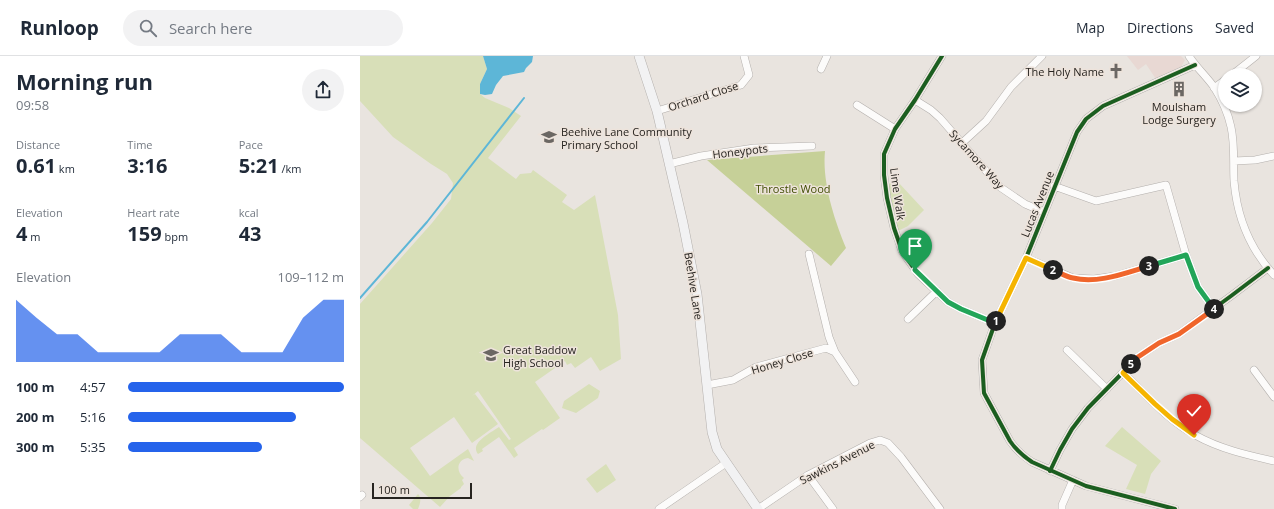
<!DOCTYPE html>
<meta charset="utf-8">
<style>
:root{--surface:#fff;--page:#f2f2f3;--text:#1f2937;--muted:#747a83;--line:#e0e1e3;--accent:#2563eb}
body{margin:0;font-family:"Open Sans",sans-serif;background:var(--page);color:var(--text);height:100vh;display:flex;flex-direction:column;font-size:15px;white-space:nowrap}
*{box-sizing:border-box;margin:0}
p{font-size:13px;color:var(--muted)}
.icon{flex:none;width:22px;height:22px;fill:none;stroke:currentColor;stroke-width:2;stroke-linecap:round;stroke-linejoin:round}
.map{position:relative;flex:1;overflow:hidden}
.details{display:flex;flex-direction:column;background:var(--surface);width:360px}
.details>*{flex:none}
.buttons{position:absolute;left:858px;top:12px;display:grid;gap:8px}
.buttons a{display:grid;place-items:center;width:44px;height:44px;border-radius:50%;background:var(--surface);box-shadow:0 1px 3px #0004;font-size:20px}
.scale{position:absolute;left:12px;bottom:10px;width:100px;box-sizing:border-box;padding-left:4px;border:2px solid #272420;border-top:0;font-size:11px;line-height:14px;white-space:nowrap;color:#272420;-webkit-text-stroke:3px #ede3db;paint-order:stroke}
.pin{position:absolute;display:grid;place-items:center;width:34px;height:34px;color:#fff;margin:-41px -17px;border-radius:50% 50% 50% 0;rotate:-45deg;box-shadow:0 0 4px #0007}
.pin .icon{rotate:45deg}
.km{position:absolute;width:20px;height:20px;margin:-10px;border-radius:50%;background:#222;color:#fff;font-size:11px;line-height:20px;text-align:center}
.round{display:grid;place-items:center;flex:none;width:42px;height:42px;border-radius:21px;background:var(--page)}
.headline{display:flex;align-items:center;justify-content:space-between;height:68px;padding:0 16px}
h1{font-size:22px;font-weight:700;line-height:30px}
.figures{display:grid;grid-template-columns:repeat(3,1fr);gap:6px;height:68px;padding:4px 16px}
.figures div{display:grid;align-content:center}
.figures b{font-size:20px;font-weight:700}
.figures small{font-size:11px;font-weight:400}
.figures p{font-size:11px}
.chart{height:112px;padding:8px 16px}
.chart p{display:flex;justify-content:space-between}
.chart svg{width:100%;height:72px;margin-top:4px;fill:var(--accent);opacity:.7}
ul{padding:0 16px;list-style:none;font-size:13px}
li{display:grid;grid-template-columns:64px 48px 1fr;align-items:center;height:30px}
li i{height:10px;border-radius:5px;background:var(--accent)}
header{display:flex;align-items:center;gap:24px;box-sizing:border-box;height:56px;padding:0 20px;background:var(--surface);border-bottom:1px solid var(--line)}
header strong{font-size:19px}
nav{display:flex;gap:22px;margin-inline-start:auto;font-size:14px}
.search{width:280px;height:36px;background:var(--page);display:flex;align-items:center;gap:10px;box-sizing:border-box;padding:0 14px;border-radius:22px;color:var(--muted);font-size:15px}
main{display:flex;flex:1;min-height:0}
.map>svg:first-child{display:block}
.commercial{fill:#e8d8d3}
.green{fill:#d8dfb8}
.forest{fill:#c6d098}
.water{fill:#5db6d7}
.lines{fill:none;stroke-linecap:round;stroke-linejoin:round}
.stream{stroke:#5db6d7;stroke-width:2}
.minor-casing{stroke:#b3afac;stroke-width:8}
.secondary-casing{stroke:#b3afac;stroke-width:10}
.minor{stroke:#fcfbfa;stroke-width:7}
.secondary{stroke:#f2f2f3;stroke-width:9}
.cycleway-casing{stroke:#ede3db;stroke-width:6}
.cycleway{stroke:#1b5e20;stroke-width:4}
.split-1-casing{stroke:#fff;stroke-width:8}
.split-2-casing{stroke:#fff;stroke-width:8}
.split-3-casing{stroke:#fff;stroke-width:8}
.split-4-casing{stroke:#fff;stroke-width:8}
.split-5-casing{stroke:#fff;stroke-width:8}
.split-6-casing{stroke:#fff;stroke-width:8}
.split-1{stroke:#22a559;stroke-width:5}
.split-2{stroke:#f5b400;stroke-width:5}
.split-3{stroke:#f0652b;stroke-width:5}
.split-4{stroke:#22a559;stroke-width:5}
.split-5{stroke:#f0652b;stroke-width:5}
.split-6{stroke:#f5b400;stroke-width:5}
.labels{text-anchor:middle;dominant-baseline:central;stroke-width:3;stroke-linejoin:round;paint-order:stroke}
.poi-label{font-size:11px;fill:#272420;stroke:#ede3db;text-anchor:start}
.street-label{font-size:11px;fill:#272420;stroke:#ede3db}
.park-label{font-size:11px;fill:#3f4c00;stroke:#ede3db}
</style>
<header>
<strong>Runloop</strong>
<div class="search"><svg class="icon" aria-label="search" viewBox="0 0 24 24"><circle cx="10" cy="10" r="6"/><path d="M15 15l6 6"/></svg>Search here</div>
<nav><a>Map</a><a>Directions</a><a>Saved</a></nav>
</header>
<main>
<section class="details">
<div class="headline"><div><h1>Morning run</h1><p>09:58</p></div><a class="round"><svg class="icon" aria-label="share" viewBox="0 0 24 24"><path d="M12 15V3M7 8l5-5 5 5M5 13v7h14v-7"/></svg></a></div>
<div class="figures">
<div><p>Distance</p><b>0.61<small> km</small></b></div>
<div><p>Time</p><b>3:16</b></div>
<div><p>Pace</p><b>5:21<small> /km</small></b></div>
</div>
<div class="figures">
<div><p>Elevation</p><b>4<small> m</small></b></div>
<div><p>Heart rate</p><b>159<small> bpm</small></b></div>
<div><p>kcal</p><b>43</b></div>
</div>
<div class="chart"><p><span>Elevation</span>109–112 m</p>
<svg viewBox="0 0 160 44" preserveAspectRatio="none"><path d="M0 44V6L10 17L20 27L30 27L40 38L50 38L60 38L70 38L80 27L90 27L100 27L110 38L120 38L130 38L140 17L150 6L160 6V44z"/></svg>
</div>
<ul>
<li><b>100 m</b>4:57<i style="width:100%"></i></li>
<li><b>200 m</b>5:16<i style="width:78%"></i></li>
<li><b>300 m</b>5:35<i style="width:62%"></i></li>
</ul>
</section>
<div class="map">
<svg width="914" height="453" viewBox="0 0 914 453">
<rect width="100%" height="100%" fill="#e9e4df"/>
<path class="commercial" d="M767,0H821L825,4L821,11L796,23L786,8L778,14Z"/>
<path class="green" d="M0,0H123L127,13L120,28V38L125,42L149,52L161,60L128,102L156,123L160,118L171,117L173,114L207,139L202,146L214,154L235,139L258,259L261,303L240,315L231,301L215,312L211,307L207,309L205,305L175,326L200,362L183,374L182,373L154,392L158,399L154,402L139,381L122,393L123,395L118,398C109,387 132,376 139,371L149,384L151,383L118,335L112,340L115,338L138,368L112,387L94,361L50,392L70,420L108,393L114,405L108,402C96,404 96,416 104,422L102,424L104,428L101,431V432L90,440L80,451L0,382V248L72,167L91,143L93,127L87,118L71,108L33,81L0,45Z
M538,126L564,154L548,170L536,176L527,128Z
M229,328L240,335L238,342L216,357L202,352L204,345Z
M762,371L801,405L791,418L785,438L766,433L777,409L745,390Z
M246,408L256,424L237,437L226,423Z
M58,438C62,442 60,448 58,453H53L49,449Z"/>
<path class="forest" d="M465,95C462,126 474,163 486,192L471,210L347,104Z"/>
<path class="water" d="M123,0H173L172,6L166,12L164,16L143,20L136,29L132,38L125,39L120,38V28L127,13Z"/>
<g class="lines">
<path class="stream" d="M0,242L67,166L164,42"/>
<g class="minor-casing">
<path id="minor" d="M582,0L555,44L535,73L524,98V119L527,142L534,172L542,195L558,218L588,246L601,253L635,267
M829,0C836,11 846,20 854,31C861,42 868,57 871,71C875,89 873,107 874,125C877,161 889,192 914,219
M461,13L467,0
M872,19L896,0
M854,32L865,24
M555,44L571,54L580,62L640,131L665,148L684,156
M497,49L535,73
M297,55L381,29L389,19L384,0
M602,87L626,65L651,31L682,0
M874,105L895,104L914,100
M309,108L341,100L394,92L452,90
M694,130L736,145L806,129L826,199L838,231L854,253
M449,198L469,281L475,296
M666,202L713,222L734,223L755,220L826,199
M548,263L577,235
M707,294L747,333
M894,314L914,341
M763,317C786,338 807,364 835,379C860,393 887,399 914,405
M347,329L373,324L396,311L466,292L475,296L495,326
M690,415L700,394L712,373L728,352L778,301L799,287L819,278L871,240L908,212
M448,419L473,453
M0,441L2,439
M299,453L366,407
M398,453L448,419L510,387L520,384L528,387L541,401L580,453
M702,453V449L713,424
M815,453L726,430L672,406C663,400 656,394 650,385L624,337L622,304L635,267L666,202L717,76L726,63L743,50L835,9"/>
</g>
<g class="secondary-casing">
<path id="secondary" d="M279,0L297,55L323,167L337,238L352,376L357,393L398,453"/>
</g>
<use href="#minor" class="minor"/>
<use href="#secondary" class="secondary"/>
<g class="cycleway-casing">
<path id="cycleway" d="M582,0L555,44L535,73L524,98V119L527,142L534,172L542,195L558,218L588,246L601,253L635,267
M690,415L700,394L712,373L728,352L778,301L799,287L819,278L871,240L908,212
M815,453L726,430L672,406C663,400 656,394 650,385L624,337L622,304L635,267L666,202L717,76L726,63L743,50L835,9"/>
</g>
<use href="#cycleway" class="cycleway"/>
</g>
<g class="lines">
<g class="split-1-casing">
<path id="split-1" d="M555,214L588,246L601,253L635,267L636,265"/>
</g>
<g class="split-2-casing">
<path id="split-2" d="M636,265L666,202L693,214"/>
</g>
<g class="split-3-casing">
<path id="split-3" d="M693,214C699,216 706,221 713,222C738,228 765,217 789,210"/>
</g>
<g class="split-4-casing">
<path id="split-4" d="M789,210L826,199L838,231L854,253"/>
</g>
<g class="split-5-casing">
<path id="split-5" d="M771,308L778,301L799,287L819,278L854,253"/>
</g>
<g class="split-6-casing">
<path id="split-6" d="M771,308L763,317L795,348L812,363L834,379"/>
</g>
<use href="#split-1" class="split-1"/>
<use href="#split-2" class="split-2"/>
<use href="#split-3" class="split-3"/>
<use href="#split-4" class="split-4"/>
<use href="#split-5" class="split-5"/>
<use href="#split-6" class="split-6"/>
</g>
<defs>
<g id="church-bare" transform="scale(1.2)"><path d="M-1.2-6h2.4v3.5h3.3v2.4h-3.3V6h-2.4V-.1h-3.3v-2.4h3.3Z" fill="#6b6763" stroke="#ede3db" stroke-width="2.5" paint-order="stroke"/></g>
<g id="building-bare" transform="scale(1.2)"><path d="M-4-6H4V6H1V3H-1V6H-4ZM-2.5-4.3h1.7v1.8h-1.7ZM.8-4.3h1.7v1.8H.8ZM-2.5-1h1.7V.8h-1.7ZM.8-1h1.7V.8H.8Z" fill="#6b6763" stroke="#ede3db" stroke-width="2.5" paint-order="stroke"/></g>
<g id="school-bare" transform="scale(1.2)"><path d="M0-5L7-2L0 1L-7-2ZM-4 1L0 2.5L4 1V4Q0 6-4 4Z" fill="#6b6763" stroke="#ede3db" stroke-width="2.5" paint-order="stroke"/></g>
</defs>
<g fill-rule="evenodd">
<use href="#church-bare" x="756" y="15"/>
<use href="#building-bare" x="819" y="33"/>
<use href="#school-bare" x="189" y="81"/>
<use href="#school-bare" x="131" y="299"/>
</g>
<g class="labels">
<g class="poi-label">
<text x="744" y="15" text-anchor="end">The Holy Name</text>
<text x="819" y="50" text-anchor="middle">Moulsham<tspan x="819" dy="13">Lodge Surgery</tspan></text>
<text x="201" y="75">Beehive Lane Community<tspan x="201" dy="13">Primary School</tspan></text>
<text x="143" y="293">Great Baddow<tspan x="143" dy="13">High School</tspan></text>
</g>
<g class="street-label">
<text transform="translate(343 40) rotate(-18)">Orchard Close</text>
<text transform="translate(380 95) rotate(-7)">Honeypots</text>
<text transform="translate(617 103) rotate(48)">Sycamore Way</text>
<text transform="translate(538 138) rotate(82)">Lime Walk</text>
<text transform="translate(677 148) rotate(-68)">Lucas Avenue</text>
<text transform="translate(334 230) rotate(81)">Beehive Lane</text>
<text transform="translate(422 305) rotate(-17)">Honey Close</text>
<text transform="translate(477 406) rotate(-27)">Sawkins Avenue</text>
</g>
<g class="park-label">
<text x="433" y="132">Throstle Wood</text>
</g>
</g>
</svg>
<div class="buttons">
<a><svg class="icon" aria-label="layers" viewBox="0 0 24 24"><path d="M12 4l9 5-9 5-9-5zM3 14l9 5 9-5"/></svg></a>
</div>
<div class="scale">100 m</div>
<div class="pin" style="left:555px;top:214px;background:#1e9e55"><svg class="icon" aria-label="arrive" viewBox="0 0 24 24"><path d="M6 21V4h12l-3 4 3 4H6"/></svg></div>
<div class="pin" style="left:834px;top:379px;background:#d93025"><svg class="icon" aria-label="check" viewBox="0 0 24 24"><path d="M5 12l5 5 9-10"/></svg></div>
<b class="km" style="left:636px;top:265px">1</b>
<b class="km" style="left:693px;top:214px">2</b>
<b class="km" style="left:789px;top:210px">3</b>
<b class="km" style="left:854px;top:253px">4</b>
<b class="km" style="left:771px;top:308px">5</b>
</div>
</main>
